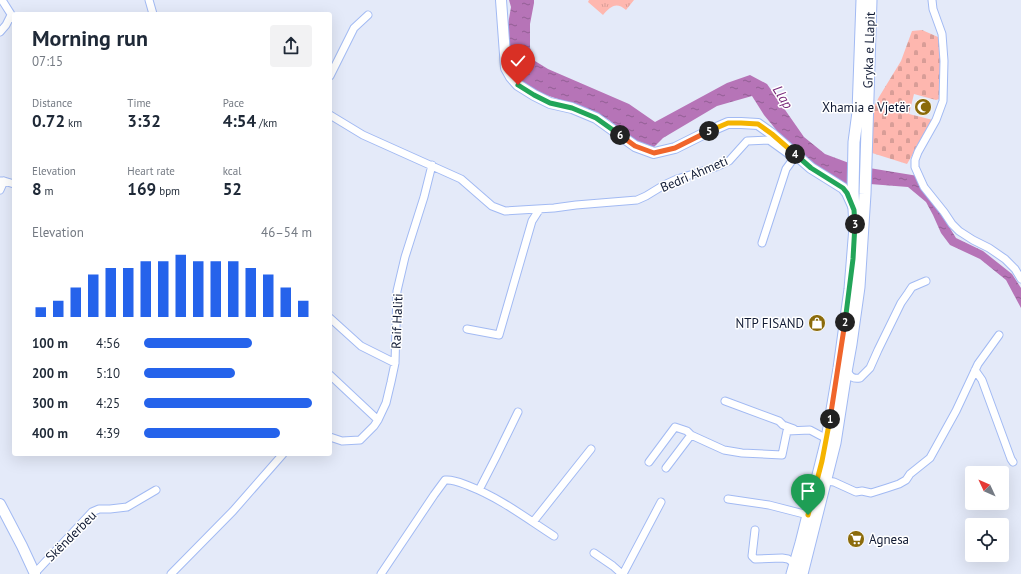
<!DOCTYPE html>
<meta charset="utf-8">
<style>
:root{--surface:#fff;--page:#f2f2f3;--text:#1f2937;--muted:#747a83;--accent:#2563eb}
body{margin:0;font-family:"PT Sans",sans-serif;background:var(--page);color:var(--text);height:100vh;display:flex;flex-direction:column;font-size:15px;white-space:nowrap}
*{box-sizing:border-box;margin:0}
p{font-size:13px;color:var(--muted)}
.icon{flex:none;width:22px;height:22px;fill:none;stroke:currentColor;stroke-width:2;stroke-linecap:round;stroke-linejoin:round}
.map{position:relative;flex:1;overflow:hidden}
.sheet{position:absolute;left:12px;top:12px;width:320px;height:444px;display:flex;flex-direction:column;background:var(--surface);border-radius:4px;box-shadow:0 4px 16px #0002}
.sheet>*{flex:none}
.needle{width:26px;rotate:314deg}
.controls{position:absolute;left:965px;top:466px;display:grid;gap:8px}
.controls a{display:grid;place-items:center;width:44px;height:44px;border-radius:4px;background:var(--surface);box-shadow:0 4px 16px #0002;font-size:20px}
.pin{position:absolute;display:grid;place-items:center;width:34px;height:34px;color:#fff;margin:-41px -17px;border-radius:50% 50% 50% 0;rotate:-45deg;box-shadow:0 0 4px #0007}
.pin .icon{rotate:45deg}
.km{position:absolute;width:20px;height:20px;margin:-10px;border-radius:50%;background:#222;color:#fff;font-size:11px;line-height:20px;text-align:center}
.round{display:grid;place-items:center;flex:none;width:42px;height:42px;border-radius:4px;background:var(--page)}
.head{display:flex;align-items:center;justify-content:space-between;height:68px;padding:0 20px}
h1{font-size:22px;font-weight:600;line-height:30px}
.metrics{display:grid;grid-template-columns:repeat(3,1fr);gap:6px;height:68px;padding:4px 20px}
.metrics div{display:grid;align-content:center}
.metrics b{font-size:17px;font-weight:600}
.metrics small{font-size:11px;font-weight:400}
.metrics p{font-size:11px}
.chart{height:112px;padding:8px 20px}
.chart p{display:flex;justify-content:space-between}
.chart svg{width:100%;height:72px;margin-top:4px;stroke:var(--accent);stroke-width:6}
ul{padding:0 20px;list-style:none;font-size:13px}
li{display:grid;grid-template-columns:64px 48px 1fr;align-items:center;height:30px}
li i{height:10px;border-radius:5px;background:var(--accent)}
.map>svg:first-child{display:block}
.cemetery{fill:url(#cemetery-stones)}
.park{fill:url(#park-tufts)}
.water{fill:url(#water-ripples)}
.lines{fill:none;stroke-linecap:round;stroke-linejoin:round}
.minor-casing{stroke:#a2baf3;stroke-width:9}
.secondary-casing{stroke:#a2baf3;stroke-width:12}
.primary-casing{stroke:#a2baf3;stroke-width:13}
.minor{stroke:#fff;stroke-width:7}
.secondary{stroke:#fff;stroke-width:10}
.primary{stroke:#fff;stroke-width:11}
.split-1-casing{stroke:#fff;stroke-width:8}
.split-2-casing{stroke:#fff;stroke-width:8}
.split-3-casing{stroke:#fff;stroke-width:8}
.split-4-casing{stroke:#fff;stroke-width:8}
.split-5-casing{stroke:#fff;stroke-width:8}
.split-6-casing{stroke:#fff;stroke-width:8}
.split-7-casing{stroke:#fff;stroke-width:8}
.split-1{stroke:#f5b400;stroke-width:5}
.split-2{stroke:#f0652b;stroke-width:5}
.split-3{stroke:#22a559;stroke-width:5}
.split-4{stroke:#22a559;stroke-width:5}
.split-5{stroke:#f5b400;stroke-width:5}
.split-6{stroke:#f0652b;stroke-width:5}
.split-7{stroke:#22a559;stroke-width:5}
.labels{text-anchor:middle;dominant-baseline:central;stroke-width:3;stroke-linejoin:round;paint-order:stroke}
.street-label{font-size:13px;fill:#0f1933;stroke:#fff}
.poi-label{font-size:13px;fill:#0f1933;stroke:#fff;text-anchor:end}
.water-label{font-size:14px;font-style:italic;fill:#78287a;stroke:#fff}
</style>
<div class="map">
<svg width="1021" height="574" viewBox="0 0 1021 574">
<defs>
<pattern id="cemetery-stones" width="16" height="16" patternUnits="userSpaceOnUse"><rect width="16" height="16" fill="#feb7af"/><path d="M2 7V4a2 2 0 0 1 4 0v3zM10 15v-3a2 2 0 0 1 4 0v3z" fill="#d89d97"/></pattern>
<pattern id="park-tufts" width="24" height="20" patternUnits="userSpaceOnUse"><rect width="24" height="20" fill="#feb7af"/><path d="M3 7l-1-3M5 7V3M7 7l1-3M15 17l-1-3M17 17v-4M19 17l1-3" fill="none" stroke="#d89d97"/></pattern>
<pattern id="water-ripples" width="26" height="14" patternUnits="userSpaceOnUse"><rect width="26" height="14" fill="#b674b7"/><path d="M2 4q2-2 4 0t4 0M15 11q2-2 4 0t4 0" fill="none" stroke="#925e95"/></pattern>
</defs>
<rect width="100%" height="100%" fill="#e4eaf9"/>
<path class="cemetery" d="M922,30L938,37L941,48L939,99L936,100L914,94L909,114L933,120L907,164L869,152V116L879,97L901,61L912,31Z"/>
<path class="park" d="M589,0H634L626,10C616,1 610,7 603,15L588,2Z"/>
<path class="water" d="M509,0H534V3L530,24V48L535,61L548,69L629,104L655,122L727,83L750,75L767,84L804,137L825,154L857,166L918,176L926,182L948,225L956,238L983,251L1012,274L1021,288V308L1006,280L980,259L950,245L941,233L933,215L926,202L908,187L870,184L849,186L817,171L796,154L764,115L752,96L717,106L663,138L653,148L633,140L609,120L585,108L534,91L516,78L510,66L506,36L511,7Z"/>
<g class="lines">
<g class="minor-casing">
<path id="minor" d="M2,0L14,19
M149,0L153,14
M932,0L933,9L942,34L944,61L943,101L936,120L918,152L915,160V167L924,187L944,212L952,224L959,231L973,240L989,248L1005,259L1015,269L1021,279
M0,32L6,25L11,15
M330,76L354,28L368,15
M330,115L363,135L461,179L492,206L505,211L554,208L576,205L637,200L646,196L664,185L677,179L716,167L729,161L747,141L769,140L794,158L786,169L762,243
M0,181H4L14,184
M0,190L4,181
M330,318L361,346L395,363
M467,329L499,335L532,221L539,210
M846,370C851,377 852,379 860,378L870,368L878,350L901,303L908,293L912,287L926,281
M975,370L982,380L1011,459L1013,462
M330,375L378,420
M725,401L779,421L783,425L794,429
M330,437L342,441L360,440L374,426L378,420L386,403L391,382L395,363L397,291L405,257L424,197L432,165
M649,462L675,427L687,431L691,435L724,450L742,453L782,455L787,431L810,430L827,439
M666,468L691,435
M826,481L834,482L856,492L862,491L871,493L887,488L899,484L906,480L910,474L930,458L956,411L978,364L999,335
M479,490L496,457L518,412
M728,499L769,505L808,515
M533,522L591,449
M755,530L752,556L755,559L782,558L788,559L795,564
M594,553L613,566L622,574
M34,574L92,512L99,509H110L127,507L156,490
M171,574L233,511L283,454
M381,574L434,495L445,480C454,479 461,483 469,486C500,498 526,518 554,536
M623,574L661,502"/>
</g>
<g class="secondary-casing">
<path id="secondary" d="M501,0L506,68L511,77L518,85L534,95L550,103L572,108L596,118L635,146L654,153L675,148L705,133L728,123H741L758,124L772,134L811,168L843,188L847,193L853,206
M0,504L22,546L35,574"/>
</g>
<g class="primary-casing">
<path id="primary" d="M792,574L801,543L827,439L839,368L850,289L855,227L853,192L854,142L858,112L862,0
M802,574L835,443L846,372L851,344L859,287L865,194L871,0"/>
</g>
<use href="#minor" class="minor"/>
<use href="#secondary" class="secondary"/>
<use href="#primary" class="primary"/>
</g>
<g class="lines">
<g class="split-1-casing">
<path id="split-1" d="M808,515L822,461L830,419"/>
</g>
<g class="split-2-casing">
<path id="split-2" d="M830,419L845,322"/>
</g>
<g class="split-3-casing">
<path id="split-3" d="M845,322L853,259L855,224"/>
</g>
<g class="split-4-casing">
<path id="split-4" d="M795,154L811,168L843,188L847,193L854,210L855,224"/>
</g>
<g class="split-5-casing">
<path id="split-5" d="M709,131L728,123H741L758,124L772,134L795,154"/>
</g>
<g class="split-6-casing">
<path id="split-6" d="M620,135L635,146L654,153L675,148L709,131"/>
</g>
<g class="split-7-casing">
<path id="split-7" d="M518,85L534,95L550,103L572,108L596,118L620,135"/>
</g>
<use href="#split-1" class="split-1"/>
<use href="#split-2" class="split-2"/>
<use href="#split-3" class="split-3"/>
<use href="#split-4" class="split-4"/>
<use href="#split-5" class="split-5"/>
<use href="#split-6" class="split-6"/>
<use href="#split-7" class="split-7"/>
</g>
<defs>
<g id="mosque-disc" transform="scale(0.9)"><circle r="9.5" fill="#8b6b0b" stroke="#fff"/><path d="M3.5-4.9A6 6 0 1 0 3.5 4.9A5 5 0 1 1 3.5-4.9Z" fill="#fff"/></g>
<g id="shop-disc" transform="scale(0.9)"><circle r="9.5" fill="#8b6b0b" stroke="#fff"/><path d="M-5-2.5h2.3a2.7 3.5 0 0 1 5.4 0H5L5.5 6h-11ZM-1.5-2.5h3a1.5 2.3 0 0 0-3 0Z" fill="#fff"/></g>
<g id="supermarket-disc" transform="scale(0.9)"><circle r="9.5" fill="#8b6b0b" stroke="#fff"/><path d="M-6-5.5h2.5l.6 2H6L4.5 2H-2.5L-4.4-4H-6ZM-1.5 3.2a1.3 1.3 0 1 0 .1 0ZM3 3.2a1.3 1.3 0 1 0 .1 0Z" fill="#fff"/></g>
</defs>
<g fill-rule="evenodd">
<use href="#mosque-disc" x="923" y="107"/>
<use href="#shop-disc" x="817" y="323"/>
<use href="#supermarket-disc" x="856" y="539"/>
</g>
<g class="labels">
<g class="street-label">
<text transform="translate(869 50) rotate(-88)">Gryka e Llapit</text>
<text transform="translate(694 174) rotate(-23)">Bedri Ahmeti</text>
<text transform="translate(397 321) rotate(-88)">Raif Haliti</text>
<text transform="translate(71 536) rotate(-45)">Skënderbeu</text>
</g>
<g class="poi-label">
<text x="910" y="107">Xhamia e Vjetër</text>
<text x="804" y="323">NTP FISAND</text>
<text x="869" y="539" text-anchor="start">Agnesa</text>
</g>
<g class="water-label">
<text transform="translate(783 97) rotate(58)">Llap</text>
</g>
</g>
</svg>
<div class="controls">
<a><svg class="needle" viewBox="-14 -14 28 28"><path d="M0-13l5 13h-10z" fill="#e53935"/><path d="M0 13l5-13h-10z" fill="#747a83"/></svg></a>
<a><svg class="icon" aria-label="locate" viewBox="0 0 24 24"><circle cx="12" cy="12" r="6"/><path d="M12 2v4M12 18v4M2 12h4M18 12h4"/></svg></a>
</div>
<div class="pin" style="left:808px;top:515px;background:#1e9e55"><svg class="icon" aria-label="arrive" viewBox="0 0 24 24"><path d="M6 21V4h12l-3 4 3 4H6"/></svg></div>
<div class="pin" style="left:518px;top:85px;background:#d93025"><svg class="icon" aria-label="check" viewBox="0 0 24 24"><path d="M5 12l5 5 9-10"/></svg></div>
<b class="km" style="left:830px;top:419px">1</b>
<b class="km" style="left:845px;top:322px">2</b>
<b class="km" style="left:855px;top:224px">3</b>
<b class="km" style="left:795px;top:154px">4</b>
<b class="km" style="left:709px;top:131px">5</b>
<b class="km" style="left:620px;top:135px">6</b>
<section class="sheet">
<div class="head"><div><h1>Morning run</h1><p>07:15</p></div><a class="round"><svg class="icon" aria-label="share" viewBox="0 0 24 24"><path d="M12 15V3M7 8l5-5 5 5M5 13v7h14v-7"/></svg></a></div>
<div class="metrics">
<div><p>Distance</p><b>0.72<small> km</small></b></div>
<div><p>Time</p><b>3:32</b></div>
<div><p>Pace</p><b>4:54<small> /km</small></b></div>
</div>
<div class="metrics">
<div><p>Elevation</p><b>8<small> m</small></b></div>
<div><p>Heart rate</p><b>169<small> bpm</small></b></div>
<div><p>kcal</p><b>52</b></div>
</div>
<div class="chart"><p><span>Elevation</span>46–54 m</p>
<svg viewBox="0 0 160 44" preserveAspectRatio="none"><path d="M5 44V38M15 44V34M25 44V26M35 44V18M45 44V14M55 44V14M65 44V10M75 44V10M85 44V6M95 44V10M105 44V10M115 44V10M125 44V14M135 44V18M145 44V26M155 44V34"/></svg>
</div>
<ul>
<li><b>100 m</b>4:56<i style="width:64%"></i></li>
<li><b>200 m</b>5:10<i style="width:54%"></i></li>
<li><b>300 m</b>4:25<i style="width:100%"></i></li>
<li><b>400 m</b>4:39<i style="width:81%"></i></li>
</ul>
</section>
</div>
